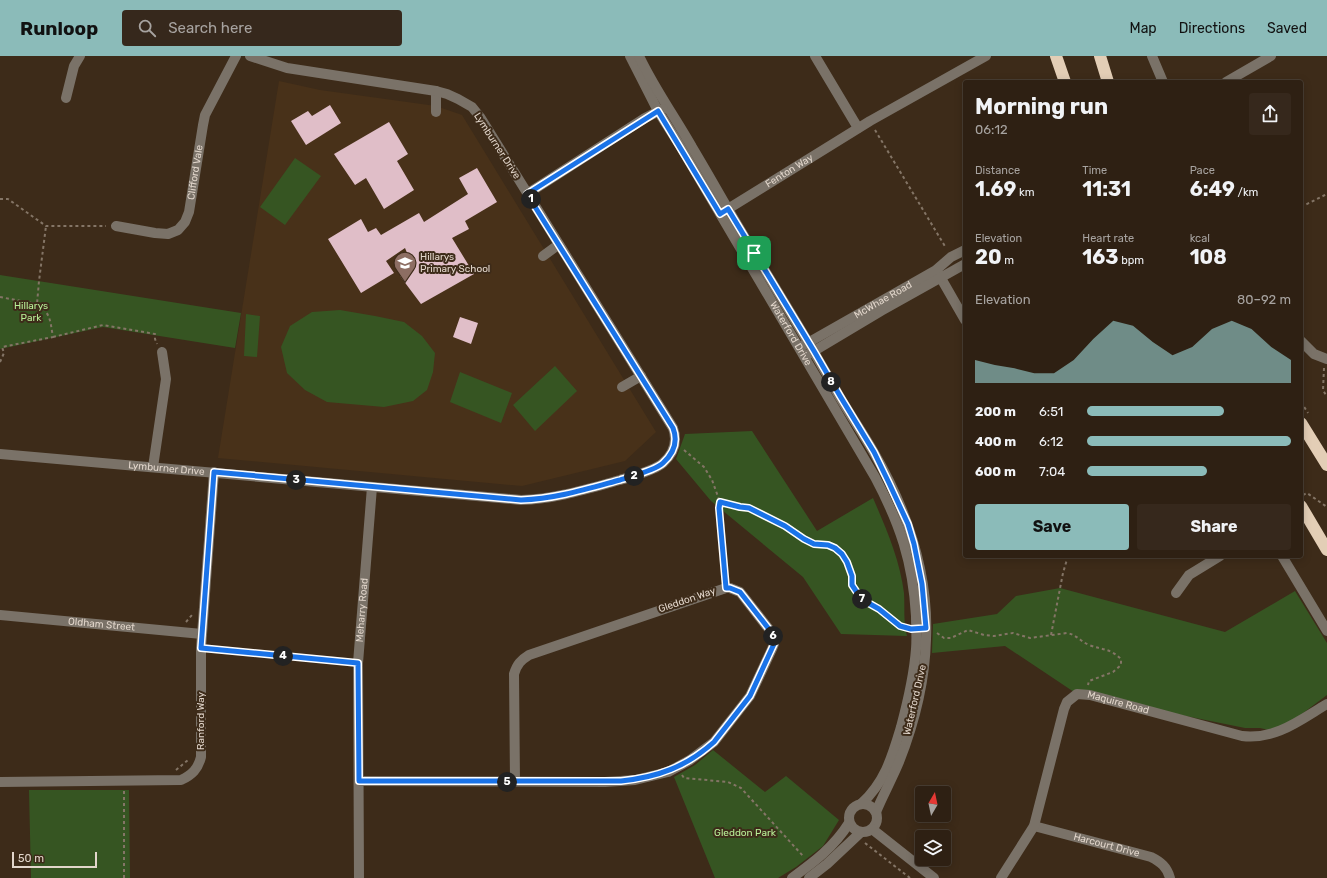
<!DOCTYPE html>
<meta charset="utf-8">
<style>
:root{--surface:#2e2013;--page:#36281c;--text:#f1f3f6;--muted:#a7a3a0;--line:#493e33;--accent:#8bbbb9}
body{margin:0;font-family:Rubik,sans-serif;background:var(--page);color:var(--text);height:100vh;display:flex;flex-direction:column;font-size:15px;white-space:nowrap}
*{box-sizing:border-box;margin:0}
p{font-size:13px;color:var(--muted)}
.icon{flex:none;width:22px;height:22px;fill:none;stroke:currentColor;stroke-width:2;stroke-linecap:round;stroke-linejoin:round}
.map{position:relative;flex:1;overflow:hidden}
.drawer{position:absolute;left:963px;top:24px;width:340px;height:478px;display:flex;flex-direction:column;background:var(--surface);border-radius:4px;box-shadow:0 2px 10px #0003,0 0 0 1px var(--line)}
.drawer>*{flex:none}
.needle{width:26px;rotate:9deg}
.controls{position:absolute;left:915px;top:730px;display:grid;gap:8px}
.controls a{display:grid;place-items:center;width:36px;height:36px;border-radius:4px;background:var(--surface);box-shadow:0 2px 10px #0003,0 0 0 1px var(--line);font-size:20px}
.scale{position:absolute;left:12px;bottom:10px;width:85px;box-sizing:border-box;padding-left:4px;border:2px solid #e2d6cb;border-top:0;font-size:11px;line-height:14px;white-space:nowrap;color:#e2d6cb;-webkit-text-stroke:3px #3d2b19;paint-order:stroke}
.pin{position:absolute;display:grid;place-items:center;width:34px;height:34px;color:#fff;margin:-17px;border-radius:8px;box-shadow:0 2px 6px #0006}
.km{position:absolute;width:20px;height:20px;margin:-10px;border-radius:50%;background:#222;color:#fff;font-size:11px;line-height:20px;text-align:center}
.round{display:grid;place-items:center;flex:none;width:42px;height:42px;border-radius:4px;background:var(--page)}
.summary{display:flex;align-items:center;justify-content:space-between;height:68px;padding:0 12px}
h1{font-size:22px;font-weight:700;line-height:30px}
.stats{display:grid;grid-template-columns:repeat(3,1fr);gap:6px;height:68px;padding:4px 12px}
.stats div{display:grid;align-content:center}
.stats b{font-size:20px;font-weight:700}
.stats small{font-size:11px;font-weight:400}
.stats p{font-size:11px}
.chart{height:112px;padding:8px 12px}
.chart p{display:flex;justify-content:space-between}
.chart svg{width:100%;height:72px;margin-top:4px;fill:var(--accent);opacity:.7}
.cta{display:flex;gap:8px;margin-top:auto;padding:8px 12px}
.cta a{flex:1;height:46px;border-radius:4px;background:var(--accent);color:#111;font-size:16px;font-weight:700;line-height:46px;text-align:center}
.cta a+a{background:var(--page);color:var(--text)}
ul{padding:0 12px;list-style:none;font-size:13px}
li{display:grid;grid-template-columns:64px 48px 1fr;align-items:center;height:30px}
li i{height:10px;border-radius:5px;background:var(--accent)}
header{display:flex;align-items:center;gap:24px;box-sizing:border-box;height:56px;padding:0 20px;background:var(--accent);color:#111}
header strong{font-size:19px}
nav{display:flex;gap:22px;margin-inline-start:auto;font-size:14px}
.search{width:280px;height:36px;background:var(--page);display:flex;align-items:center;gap:10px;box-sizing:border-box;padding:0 14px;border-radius:4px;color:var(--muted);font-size:15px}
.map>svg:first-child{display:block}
.built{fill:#483119}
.green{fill:#365522}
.building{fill:#e0bec8}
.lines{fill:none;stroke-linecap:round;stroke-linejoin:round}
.path{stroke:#847566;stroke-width:2;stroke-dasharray:3 3;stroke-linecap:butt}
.minor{stroke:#7a7268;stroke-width:10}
.highway{stroke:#e3ceb6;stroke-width:12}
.route-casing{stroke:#fff;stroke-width:8}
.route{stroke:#1a73e8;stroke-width:5}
.labels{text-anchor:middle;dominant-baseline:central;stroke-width:4;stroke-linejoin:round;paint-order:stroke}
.street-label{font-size:10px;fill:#e2d6cb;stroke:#3d2b19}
.poi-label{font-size:10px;fill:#e2d6cb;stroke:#3d2b19;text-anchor:start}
.park-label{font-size:10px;fill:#b8ef97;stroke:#3d2b19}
</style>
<header>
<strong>Runloop</strong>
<div class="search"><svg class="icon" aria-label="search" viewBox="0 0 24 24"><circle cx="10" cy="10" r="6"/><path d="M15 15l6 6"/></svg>Search here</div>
<nav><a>Map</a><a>Directions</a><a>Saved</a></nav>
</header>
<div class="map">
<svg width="1327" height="822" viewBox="0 0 1327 822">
<rect width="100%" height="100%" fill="#3d2b19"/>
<path class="built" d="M279,25L320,34L436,50L462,59L656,376L625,405L522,430L218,402Z"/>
<path class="green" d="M295,102L321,120L285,169L260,151Z
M0,219L241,257L235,292L103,271L0,293Z
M340,254L375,260L404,266L422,280L435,297L433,316L427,334L413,345L384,351L327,346L305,334L287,317L281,291L290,270L312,256Z
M246,258L260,260L257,301L244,300Z
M555,310L577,335L535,375L513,349Z
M460,316L512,337L501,367L450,346Z
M752,375L817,475L873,442C886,472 900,504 904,537C905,551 903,566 907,580L841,578L803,521L711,445L676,403L685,378Z
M1060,532L1225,576L1295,535L1327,587V639L1278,676L1260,672H1245L1077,638L1005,590L932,597L933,568L997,558L1016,540Z
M713,694L765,736L786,720L839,764L823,790L796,811L778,822H715L674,721L695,709Z
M29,734H129L130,822H31Z"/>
<path class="building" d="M330,49L341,67L306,89L291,65L308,55L312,60Z
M389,66L408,98L397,105L414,134L384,153L366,122L355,129L334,98Z
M477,112L497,146L465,165L469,173L452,182L474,218L421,248L400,220L413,211L405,192L386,205L394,217L361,237L328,183L361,163L368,176L376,172L381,179L419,157L424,166L468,138L459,122Z
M460,261L478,267L471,288L453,281Z"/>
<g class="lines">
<path class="path" d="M875,74L946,192
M0,143H8L46,170H106
M1301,151L1327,138
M0,241L37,248
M53,281L103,269L155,278V283L157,288
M0,306L4,297L2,291L53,281C50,265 51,257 37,248L39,225L46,170
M1324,312L1323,334L1327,341
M1301,346L1308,357
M684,394L704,411L712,424L720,446L740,451L749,452L785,470L804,483L815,488L828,489L835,492L842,499L847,506L852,520L853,529L857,538L871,549L879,553L900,570L906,572
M1303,439L1307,437L1327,451
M720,446L719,452L725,523
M186,566L192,559
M937,577L944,582H951L968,574L984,579L994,580L1013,577L1030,582L1067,577C1077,579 1080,585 1089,589C1102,594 1110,592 1121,603V609L1113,616L1089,625L1088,629
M1051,579L1063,517L1068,500
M212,593L349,606
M176,714L188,704
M682,719L684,722L728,726L741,732L803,800
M865,787L910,822
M124,822V734"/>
<g class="minor">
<path id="s1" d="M630,0L658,55L679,88L875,421C900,468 913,506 916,560C916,571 917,582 916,593C914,620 908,645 901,671C892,701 885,726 861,748"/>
<path d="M639,0C654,32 675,61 692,91C704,111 716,132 728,153C764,215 803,275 838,338C849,357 862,376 873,395C906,452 929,517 926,583C925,625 914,668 899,706C892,723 883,739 876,756"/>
<path d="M815,0L858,72"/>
<path d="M1152,0L1163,26"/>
<path d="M1226,26L1271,0"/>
<path d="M66,42L74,10L80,0"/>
<path d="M436,56V35"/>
<path d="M527,138L645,62L663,53"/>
<path id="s2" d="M723,156L870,65L986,0"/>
<path id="s3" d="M116,170L155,177L168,178L178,174L185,166L189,156L203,69L205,59L236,0"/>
<path d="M543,200L558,189"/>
<path d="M938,217L965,264"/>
<path d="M1301,285L1314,298L1327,303"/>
<path id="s4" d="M804,289L936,214L951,201L965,194"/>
<path d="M809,298L881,255L965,208"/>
<path d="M622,331L641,320"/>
<path id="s5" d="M0,398L521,444C555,443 587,433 620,424C632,420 654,415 663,407C674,397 678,386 673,372L480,61L472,51L458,43L447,38L436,35L287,12L250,0"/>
<path d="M153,411L166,323L162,296"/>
<path d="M1282,500L1327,575"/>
<path d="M1176,537L1189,519L1220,500"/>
<path id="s6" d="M0,559L202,578"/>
<path d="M359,725L605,726L635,724L668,716L690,704L714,686L750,640L772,593L774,588L772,577L740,536L730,532H726L529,599C521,604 517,608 514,618L515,726"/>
<path d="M0,726L181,724C192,719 198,713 201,701V592L214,416"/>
<circle cx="863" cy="762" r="14"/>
<path id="s7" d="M1034,770L1151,801C1161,806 1167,811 1170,822"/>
<path d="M872,773L934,822"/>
<path id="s8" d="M359,822L358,607L372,431"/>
<path d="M792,822C814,806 834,791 849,767"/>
<path d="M809,822L827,808L860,777"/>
<path id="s9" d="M1001,822L1034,770L1064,653L1067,646L1077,638L1090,639L1242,680C1276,684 1300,664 1327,648"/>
</g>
<path class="highway" d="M1056,0L1065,26
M1100,0L1108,26
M1301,367L1327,409
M1301,450L1327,494"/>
</g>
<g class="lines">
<g class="route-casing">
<path id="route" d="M658,55L720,158L728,153L814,295L840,340L874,396L889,427L908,468L914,488L922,528L926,572L911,573L900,570L879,553L863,544L858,538L852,529V520L847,506L842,498L835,492L828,489L814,488L804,483L785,470L749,452L740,451L720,446L719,452L726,532H730L740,536L772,577L774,588L750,640L714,686C686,711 658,721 621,725H359L358,607L201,592L214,416L521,444C555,443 587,433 620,424C632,420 654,415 663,407C674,397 678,385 673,372L527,138Z"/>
</g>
<use href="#route" class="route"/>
</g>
<defs>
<g id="school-pin" transform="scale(1.15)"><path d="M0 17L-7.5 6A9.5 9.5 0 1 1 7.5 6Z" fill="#8d6e63" stroke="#3d2b19"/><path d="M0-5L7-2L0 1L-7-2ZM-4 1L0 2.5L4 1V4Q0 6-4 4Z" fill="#fff"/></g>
</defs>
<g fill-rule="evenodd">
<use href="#school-pin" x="405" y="207"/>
</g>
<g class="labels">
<g class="street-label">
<text transform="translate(497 90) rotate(57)">Lymburner Drive</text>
<text stroke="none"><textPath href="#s2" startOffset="78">Fenton Way</textPath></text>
<text stroke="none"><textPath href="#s3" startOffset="125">Clifford Vale</textPath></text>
<text stroke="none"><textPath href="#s4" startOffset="91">McWhae Road</textPath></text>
<text stroke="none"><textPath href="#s1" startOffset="321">Waterford Drive</textPath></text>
<text stroke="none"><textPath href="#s5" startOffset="167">Lymburner Drive</textPath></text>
<text transform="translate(687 544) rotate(-19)">Gleddon Way</text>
<text stroke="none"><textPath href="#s8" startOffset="268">Meharry Road</textPath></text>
<text stroke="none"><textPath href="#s6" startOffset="102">Oldham Street</textPath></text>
<text transform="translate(915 644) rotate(-77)">Waterford Drive</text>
<text stroke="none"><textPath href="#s9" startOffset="245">Maquire Road</textPath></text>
<text transform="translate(201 665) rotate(-90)">Ranford Way</text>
<text stroke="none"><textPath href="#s7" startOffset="75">Harcourt Drive</textPath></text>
</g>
<g class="poi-label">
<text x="420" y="201">Hillarys<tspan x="420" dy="12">Primary School</tspan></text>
</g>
<g class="park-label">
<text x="31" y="250">Hillarys<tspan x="31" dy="12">Park</tspan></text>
<text x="745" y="777">Gleddon Park</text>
</g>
</g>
</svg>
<div class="controls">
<a><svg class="needle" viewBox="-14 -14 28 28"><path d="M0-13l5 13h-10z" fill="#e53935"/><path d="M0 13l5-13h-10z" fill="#a7a3a0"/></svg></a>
<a><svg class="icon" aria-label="layers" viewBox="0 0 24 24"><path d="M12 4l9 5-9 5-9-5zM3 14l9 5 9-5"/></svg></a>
</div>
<div class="scale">50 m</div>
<div class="pin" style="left:754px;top:197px;background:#1e9e55"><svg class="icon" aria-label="arrive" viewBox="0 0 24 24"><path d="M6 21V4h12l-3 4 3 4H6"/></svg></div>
<b class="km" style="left:531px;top:143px">1</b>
<b class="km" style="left:634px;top:420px">2</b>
<b class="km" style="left:296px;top:424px">3</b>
<b class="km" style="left:283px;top:600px">4</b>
<b class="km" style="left:507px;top:726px">5</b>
<b class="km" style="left:773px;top:580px">6</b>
<b class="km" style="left:862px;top:543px">7</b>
<b class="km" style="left:831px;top:326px">8</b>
<section class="drawer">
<div class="summary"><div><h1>Morning run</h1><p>06:12</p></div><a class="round"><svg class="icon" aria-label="share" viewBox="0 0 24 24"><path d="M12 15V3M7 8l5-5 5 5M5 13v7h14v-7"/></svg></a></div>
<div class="stats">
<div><p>Distance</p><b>1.69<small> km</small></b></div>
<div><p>Time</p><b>11:31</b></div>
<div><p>Pace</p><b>6:49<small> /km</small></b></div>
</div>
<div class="stats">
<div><p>Elevation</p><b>20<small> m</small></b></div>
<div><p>Heart rate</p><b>163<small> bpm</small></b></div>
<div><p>kcal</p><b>108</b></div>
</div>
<div class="chart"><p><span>Elevation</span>80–92 m</p>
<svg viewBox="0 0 160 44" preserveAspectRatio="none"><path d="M0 44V30L10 33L20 35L30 38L40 38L50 30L60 17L70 6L80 9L90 19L100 27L110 22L120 11L130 6L140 11L150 22L160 30V44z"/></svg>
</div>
<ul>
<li><b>200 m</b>6:51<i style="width:67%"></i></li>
<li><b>400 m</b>6:12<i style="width:100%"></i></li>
<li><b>600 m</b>7:04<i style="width:59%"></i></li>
</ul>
<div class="cta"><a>Save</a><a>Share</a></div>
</section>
</div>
